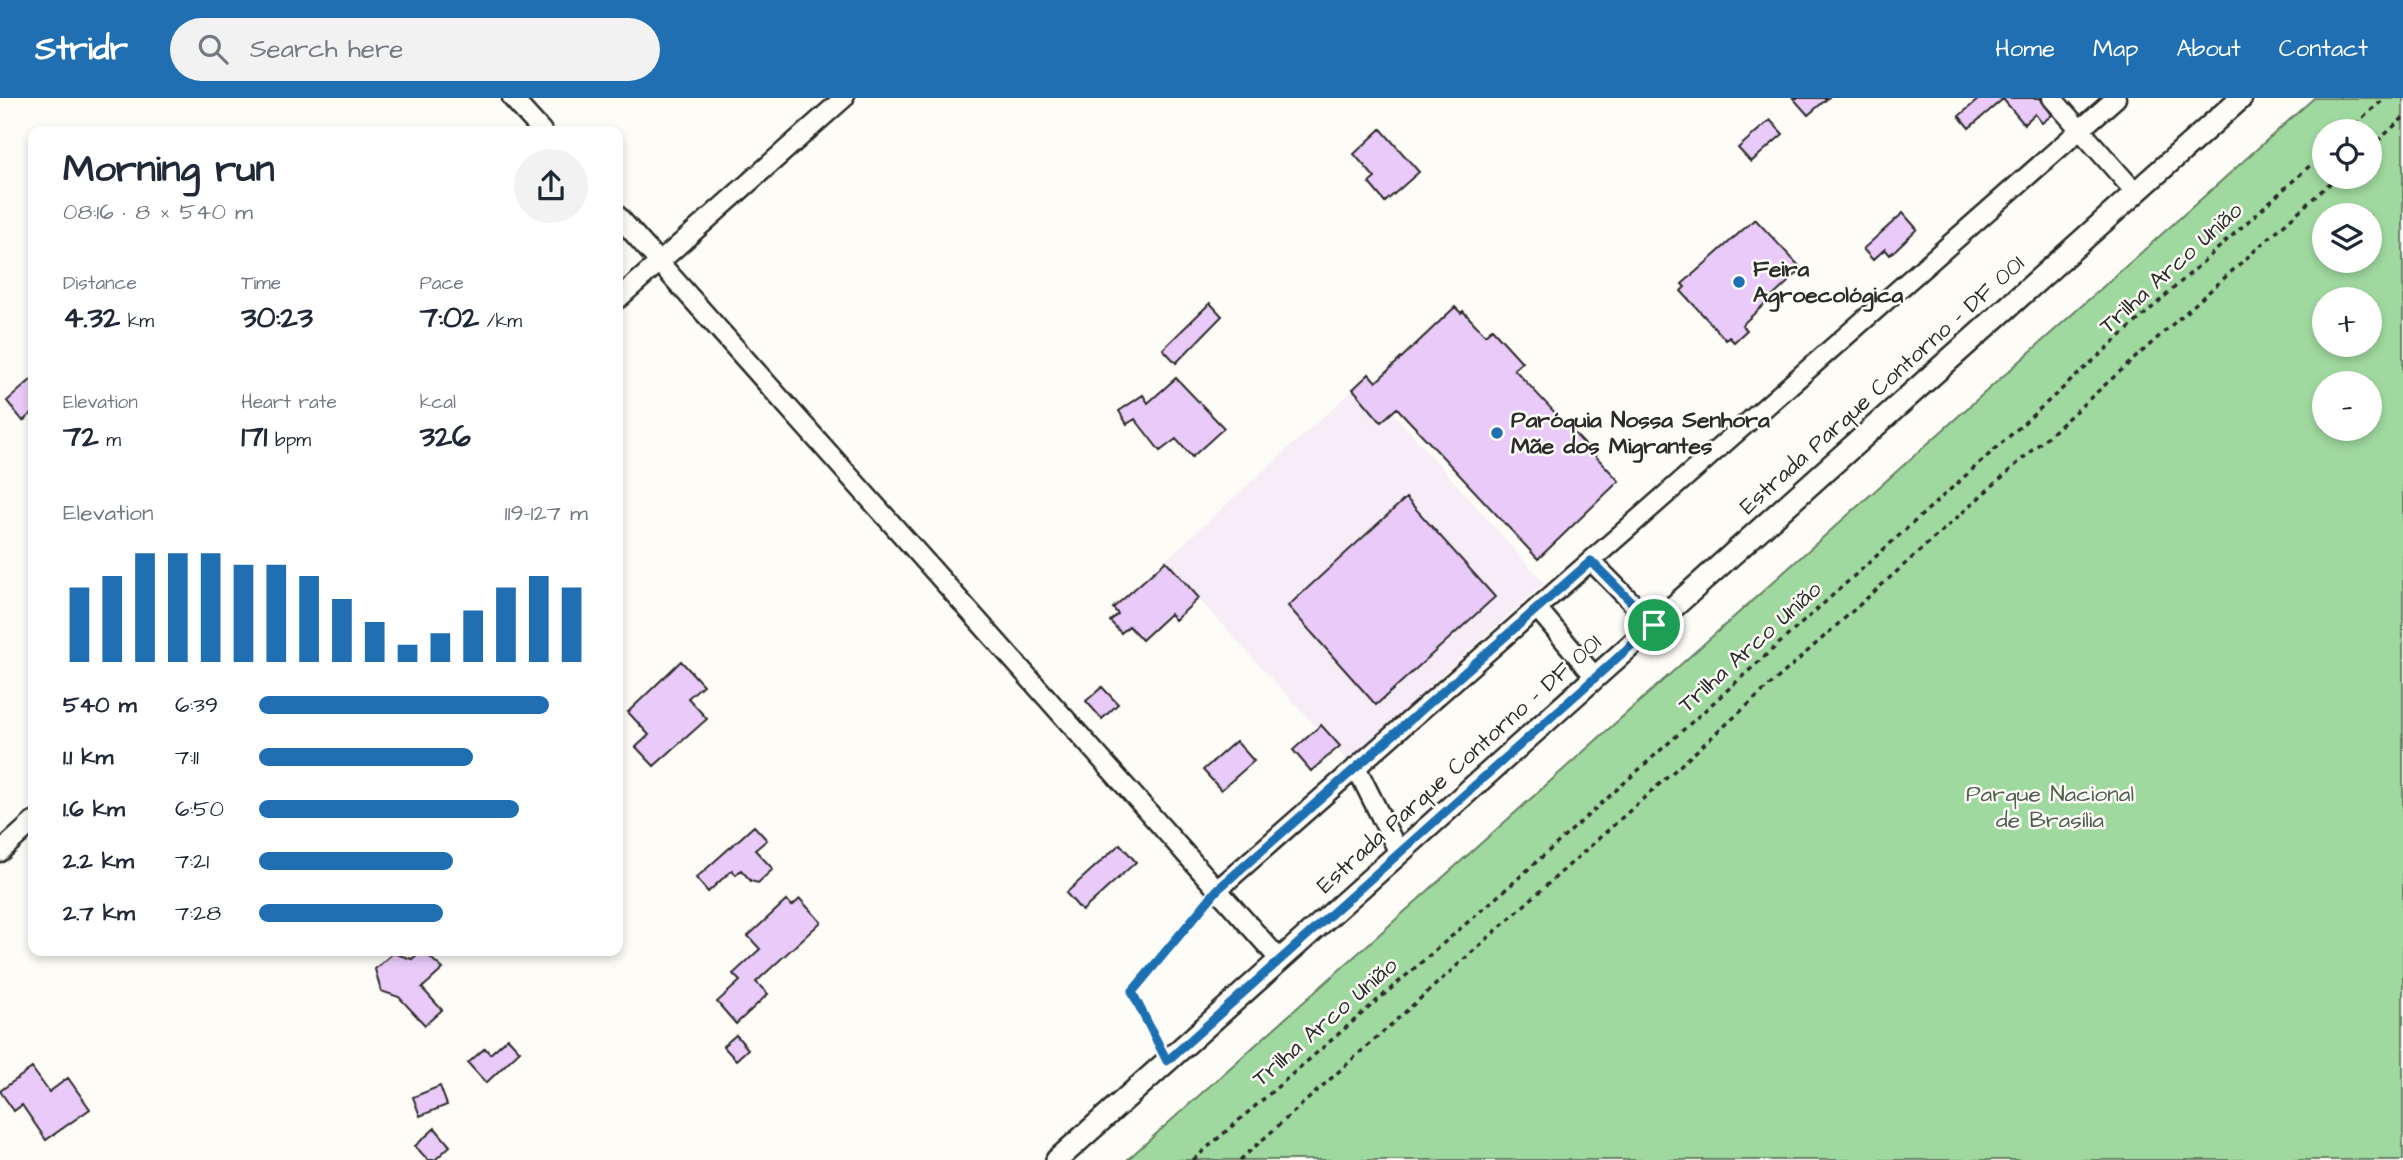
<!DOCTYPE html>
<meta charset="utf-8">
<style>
:root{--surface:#fff;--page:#f2f2f3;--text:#1f2937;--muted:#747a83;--accent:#1f6fb2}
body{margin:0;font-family:"Architects Daughter",sans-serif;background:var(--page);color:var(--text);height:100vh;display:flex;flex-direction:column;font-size:26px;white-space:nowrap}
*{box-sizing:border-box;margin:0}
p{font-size:23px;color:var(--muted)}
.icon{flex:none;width:38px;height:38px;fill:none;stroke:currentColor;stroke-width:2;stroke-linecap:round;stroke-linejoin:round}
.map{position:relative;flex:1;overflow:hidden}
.side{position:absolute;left:28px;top:28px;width:595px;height:830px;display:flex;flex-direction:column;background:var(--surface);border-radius:14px;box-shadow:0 4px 10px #0003}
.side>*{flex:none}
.tools{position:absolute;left:2312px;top:21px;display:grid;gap:14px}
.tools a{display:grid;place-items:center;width:70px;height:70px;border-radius:50%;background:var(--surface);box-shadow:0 4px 10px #0003;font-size:35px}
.pin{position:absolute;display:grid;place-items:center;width:60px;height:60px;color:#fff;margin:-30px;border:4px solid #fff;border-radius:50%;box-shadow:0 2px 7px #0007}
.round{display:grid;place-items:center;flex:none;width:74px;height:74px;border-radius:37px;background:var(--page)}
.overview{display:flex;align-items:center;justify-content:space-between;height:119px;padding:0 35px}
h1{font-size:38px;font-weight:800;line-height:52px}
.figures{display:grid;grid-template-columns:repeat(3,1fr);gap:10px;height:119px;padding:7px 35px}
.figures div{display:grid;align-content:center}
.figures b{font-size:30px;font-weight:800}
.figures small{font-size:19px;font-weight:400}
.figures p{font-size:19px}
.chart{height:196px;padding:14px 35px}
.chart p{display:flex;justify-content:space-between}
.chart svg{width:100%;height:126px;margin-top:7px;stroke:var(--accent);stroke-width:6}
ul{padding:0 35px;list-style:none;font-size:23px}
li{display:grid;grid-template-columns:112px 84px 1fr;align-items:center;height:52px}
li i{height:18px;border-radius:9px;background:var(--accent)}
header{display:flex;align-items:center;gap:42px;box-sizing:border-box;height:98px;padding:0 35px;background:var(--accent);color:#fff}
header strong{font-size:33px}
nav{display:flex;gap:38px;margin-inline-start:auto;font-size:24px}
.search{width:490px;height:63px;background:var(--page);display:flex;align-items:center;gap:18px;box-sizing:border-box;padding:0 24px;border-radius:38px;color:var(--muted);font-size:26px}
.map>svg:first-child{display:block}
.built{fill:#f7edf7}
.green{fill:#a0d99f;stroke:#668265;stroke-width:2;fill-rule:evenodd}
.building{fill:#e9caf8;stroke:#2b2b2b;stroke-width:2}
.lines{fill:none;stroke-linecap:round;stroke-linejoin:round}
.minor-casing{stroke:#2b2b2b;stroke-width:23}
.major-casing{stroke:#2b2b2b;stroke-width:26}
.path{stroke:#2b2b2b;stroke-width:3.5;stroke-dasharray:5 5;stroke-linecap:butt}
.minor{stroke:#fdfcf7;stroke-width:18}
.major{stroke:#fdfcf7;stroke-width:21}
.route-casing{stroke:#fff;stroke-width:14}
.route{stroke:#1f6fb2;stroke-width:9}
.poi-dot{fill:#1f6fb2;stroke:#fdfcf7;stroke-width:2.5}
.labels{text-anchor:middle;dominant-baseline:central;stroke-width:5;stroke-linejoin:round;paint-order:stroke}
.street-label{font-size:23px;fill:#2b2b2b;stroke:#fdfcf7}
.poi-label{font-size:23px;font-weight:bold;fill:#2b2b2b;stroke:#fdfcf7;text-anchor:start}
.park-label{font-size:23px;fill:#4e5f4e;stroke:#fdfcf7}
</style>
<header>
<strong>Stridr</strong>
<div class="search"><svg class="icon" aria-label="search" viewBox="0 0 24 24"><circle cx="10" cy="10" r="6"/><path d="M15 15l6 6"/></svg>Search here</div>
<nav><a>Home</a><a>Map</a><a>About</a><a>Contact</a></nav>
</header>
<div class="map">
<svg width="2403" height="1062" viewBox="0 0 2403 1062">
<rect width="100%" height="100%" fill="#fdfcf7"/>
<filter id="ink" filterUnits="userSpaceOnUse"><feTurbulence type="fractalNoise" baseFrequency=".0143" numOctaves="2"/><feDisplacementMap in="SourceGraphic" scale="14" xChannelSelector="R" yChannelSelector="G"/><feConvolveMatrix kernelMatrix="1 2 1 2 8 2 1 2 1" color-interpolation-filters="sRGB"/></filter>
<g filter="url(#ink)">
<path class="built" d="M1364,282L1544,485L1347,663L1164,463Z"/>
<path class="green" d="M2314,0H2403V1062H1127ZM2324,33H2370V79H2324ZM2324,117H2370V163H2324ZM2324,201H2370V247H2324ZM2324,285H2370V331H2324Z"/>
<path class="building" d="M1793,0H1828L1808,17Z
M1980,0H2040L2052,17L2042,25L2035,16L2024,26L2003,1L1969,30L1959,18Z
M1770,22L1783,36L1751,64L1738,50Z
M1381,31L1419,74L1385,104L1369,85L1375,80L1354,56Z
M1903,115L1917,131L1890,157L1885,151L1873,162L1863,151Z
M1755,121L1802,171L1742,227L1747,232L1734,244L1729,239L1726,242L1681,193L1685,189L1682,186Z
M1210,205L1222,218L1176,265L1163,251Z
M1455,209L1461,215L1463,213L1485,237L1492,231L1522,264L1514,271L1619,383L1538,461L1397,310L1381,324L1353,291L1369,276L1376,284Z
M33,280V314L23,323L7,303Z
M1176,280L1224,330L1192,359L1176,341L1160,353L1135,321L1127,326L1119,313L1143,297L1148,305Z
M1406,400L1495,499L1376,607L1288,508Z
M1166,463L1199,500L1175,522L1170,516L1142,542L1129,528L1121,535L1110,523L1118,516L1113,510Z
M681,563L703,587L688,600L707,621L654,668L636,649L649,637L628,614Z
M1102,589L1118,606L1102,621L1086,603Z
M1321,627L1340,648L1311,673L1293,652Z
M1236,643L1254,663L1221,692L1203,672Z
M754,728L767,742L755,752L773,771L758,785L751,783L741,772L736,777L732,772L708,794L696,780Z
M1120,746L1136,764L1082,813L1066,795Z
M800,801L821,824L756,884L768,896L736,926L717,904L740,883L733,876L760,851L748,838L787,802L792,808Z
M422,852L443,871L422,890L442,912L425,927L399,899L381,893L375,871L393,855L412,861Z
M736,937L748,951L736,962L723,948Z
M508,940L520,953L486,985L468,965L485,950L490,956Z
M32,970L49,994L68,980L90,1011L46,1042L22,1007L14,1013L0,993Z
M440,988L447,1007L420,1018L413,999Z
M435,1030L450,1048L435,1062H428L415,1048Z"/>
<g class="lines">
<g class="minor-casing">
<path id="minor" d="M512,0L542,33
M2052,0L2136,95
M618,118L1280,862
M618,201L844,0
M1591,463L1654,527
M1537,510L1595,579
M1356,669L1399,755
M0,754L33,724
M1217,792L2116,0"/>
</g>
<g class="major-casing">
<path id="major" d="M1057,1062L2241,0"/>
</g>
<path class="path" d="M2348,33L2385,0
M2370,50L2403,20
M1159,948L1132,894L1207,804
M1193,1062L1513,785L2324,55
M1240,1062L2337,79"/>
<use href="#minor" class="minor"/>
<use href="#major" class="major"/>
</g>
</g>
<g class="lines" filter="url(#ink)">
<g class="route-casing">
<path id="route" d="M1591,463L1654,527L1167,963L1132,894L1217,792Z"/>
</g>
<use href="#route" class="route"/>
</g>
<g class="poi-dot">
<circle cx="1739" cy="184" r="7"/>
<circle cx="1497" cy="335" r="7"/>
</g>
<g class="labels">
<g class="street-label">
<text transform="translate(2171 170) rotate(-42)">Trilha Arco União</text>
<text transform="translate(1882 287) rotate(-42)">Estrada Parque Contorno - DF 001</text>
<text transform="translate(1750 549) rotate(-42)">Trilha Arco União</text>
<text transform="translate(1459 666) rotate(-42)">Estrada Parque Contorno - DF 001</text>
<text transform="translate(1325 924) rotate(-41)">Trilha Arco União</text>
</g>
<g class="poi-label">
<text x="1753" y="171">Feira<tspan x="1753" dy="26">Agroecológica</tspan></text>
<text x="1511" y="322">Paróquia Nossa Senhora<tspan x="1511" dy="26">Mãe dos Migrantes</tspan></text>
</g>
<g class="park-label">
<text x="2050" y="696">Parque Nacional<tspan x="2050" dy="26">de Brasília</tspan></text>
</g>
</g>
</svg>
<div class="tools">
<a><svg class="icon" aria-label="locate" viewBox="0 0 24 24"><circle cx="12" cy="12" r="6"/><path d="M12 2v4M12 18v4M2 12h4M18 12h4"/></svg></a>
<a><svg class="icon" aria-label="layers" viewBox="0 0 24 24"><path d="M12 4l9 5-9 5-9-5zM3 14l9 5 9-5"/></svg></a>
<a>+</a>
<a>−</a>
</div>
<div class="pin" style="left:1654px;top:527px;background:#1e9e55"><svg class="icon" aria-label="arrive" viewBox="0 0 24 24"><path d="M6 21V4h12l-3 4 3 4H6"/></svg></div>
<section class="side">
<div class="overview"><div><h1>Morning run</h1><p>08:16 · 8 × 540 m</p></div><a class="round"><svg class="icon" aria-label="share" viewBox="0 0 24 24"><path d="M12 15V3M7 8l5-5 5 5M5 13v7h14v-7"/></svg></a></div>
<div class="figures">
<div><p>Distance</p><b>4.32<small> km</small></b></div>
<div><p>Time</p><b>30:23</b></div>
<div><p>Pace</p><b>7:02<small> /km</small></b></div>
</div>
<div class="figures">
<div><p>Elevation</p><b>72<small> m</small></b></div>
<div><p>Heart rate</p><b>171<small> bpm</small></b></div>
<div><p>kcal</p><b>326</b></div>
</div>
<div class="chart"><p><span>Elevation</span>119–127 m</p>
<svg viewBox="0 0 160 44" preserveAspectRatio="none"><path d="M5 44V18M15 44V14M25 44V6M35 44V6M45 44V6M55 44V10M65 44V10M75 44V14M85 44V22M95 44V30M105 44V38M115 44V34M125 44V26M135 44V18M145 44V14M155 44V18"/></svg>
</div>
<ul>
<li><b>540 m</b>6:39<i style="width:88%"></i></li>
<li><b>1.1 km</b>7:11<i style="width:65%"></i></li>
<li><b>1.6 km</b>6:50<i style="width:79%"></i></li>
<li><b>2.2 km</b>7:21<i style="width:59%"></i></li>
<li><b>2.7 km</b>7:28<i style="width:56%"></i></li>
</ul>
</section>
</div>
